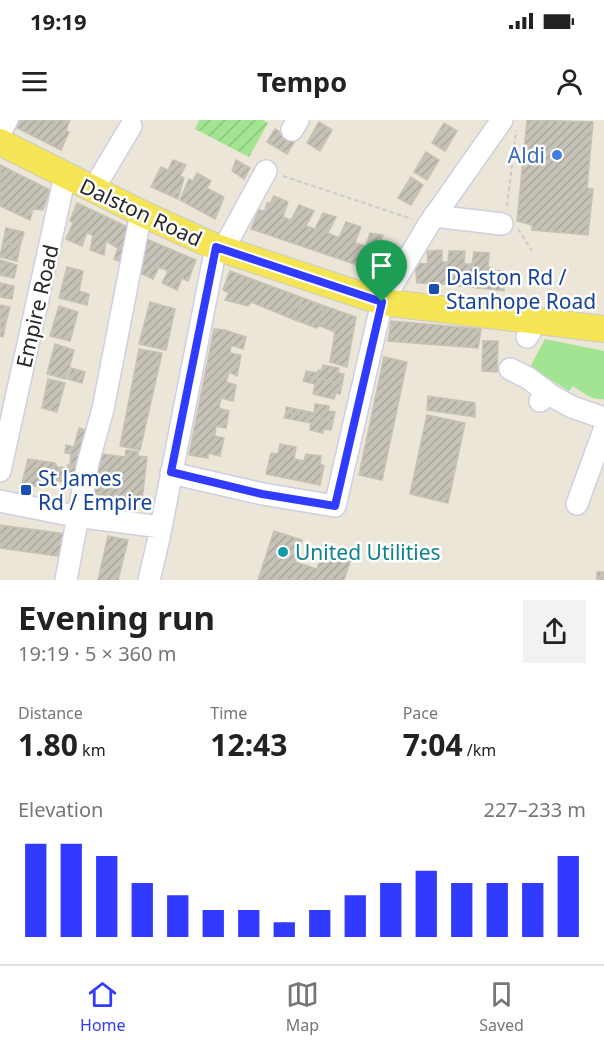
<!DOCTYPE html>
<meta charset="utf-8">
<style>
:root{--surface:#fff;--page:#f2f2f2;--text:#222;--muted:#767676;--line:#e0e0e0;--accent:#313bff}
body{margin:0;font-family:"Noto Sans",sans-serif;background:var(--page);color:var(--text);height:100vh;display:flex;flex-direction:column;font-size:22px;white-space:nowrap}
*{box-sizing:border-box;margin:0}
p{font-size:20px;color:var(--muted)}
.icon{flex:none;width:33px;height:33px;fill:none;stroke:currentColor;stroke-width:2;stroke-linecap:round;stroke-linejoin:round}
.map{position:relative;height:460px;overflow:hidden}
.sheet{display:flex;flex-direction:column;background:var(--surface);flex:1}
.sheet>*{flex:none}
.pin{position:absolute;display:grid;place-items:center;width:51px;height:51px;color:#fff;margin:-62px -26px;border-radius:50% 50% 50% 0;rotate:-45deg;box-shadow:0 0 6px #0007}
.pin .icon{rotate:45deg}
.round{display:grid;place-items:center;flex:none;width:63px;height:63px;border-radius:0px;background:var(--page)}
.overview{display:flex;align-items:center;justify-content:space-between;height:102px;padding:0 18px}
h1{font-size:33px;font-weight:700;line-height:45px}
.metrics{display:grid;grid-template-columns:repeat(3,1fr);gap:9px;height:102px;padding:6px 18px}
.metrics div{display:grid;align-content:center}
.metrics b{font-size:30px;font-weight:700}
.metrics small{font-size:16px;font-weight:400}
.metrics p{font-size:16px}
.chart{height:168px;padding:12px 18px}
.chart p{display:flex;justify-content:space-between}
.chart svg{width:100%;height:108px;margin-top:6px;stroke:var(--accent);stroke-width:6}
.status{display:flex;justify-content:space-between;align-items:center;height:42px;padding:0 30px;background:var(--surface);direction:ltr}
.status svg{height:16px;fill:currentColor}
header{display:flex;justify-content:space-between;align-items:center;height:78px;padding:0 18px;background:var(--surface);font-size:27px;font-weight:700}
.tabs{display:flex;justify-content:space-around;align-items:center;height:84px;border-top:2px solid var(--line);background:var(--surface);font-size:16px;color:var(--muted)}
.tabs a{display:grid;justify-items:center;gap:3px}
.tabs .on{color:var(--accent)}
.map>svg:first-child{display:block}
.grass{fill:#a3e492}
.garden{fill:url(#garden-furrows)}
.building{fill:url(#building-hatch);stroke:#c6c2b2;stroke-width:1.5}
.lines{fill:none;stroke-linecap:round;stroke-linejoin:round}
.minor-casing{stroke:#cecfe2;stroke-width:24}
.major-casing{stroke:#cbcbcb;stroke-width:28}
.path{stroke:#cbcbcb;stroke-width:2;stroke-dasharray:4.5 3;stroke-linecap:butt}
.minor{stroke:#fff;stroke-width:21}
.major{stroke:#f5e554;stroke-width:26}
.route-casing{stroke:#fff;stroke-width:12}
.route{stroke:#313bff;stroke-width:8}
.shop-dot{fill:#3f7fe0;stroke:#fff;stroke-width:2}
.transit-dot{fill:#1a4fb4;stroke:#fff;stroke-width:2}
.culture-dot{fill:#0f9aa8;stroke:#fff;stroke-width:2}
.labels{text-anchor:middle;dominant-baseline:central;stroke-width:5;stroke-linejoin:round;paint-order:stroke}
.shop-label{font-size:21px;fill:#366cbe;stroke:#fff;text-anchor:end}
.street-label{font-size:21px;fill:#282828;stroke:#fff}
.transit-label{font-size:21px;fill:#164399;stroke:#fff;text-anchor:start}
.culture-label{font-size:21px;fill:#0d838f;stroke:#fff;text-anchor:start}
</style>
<div class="status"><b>19:19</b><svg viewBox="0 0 49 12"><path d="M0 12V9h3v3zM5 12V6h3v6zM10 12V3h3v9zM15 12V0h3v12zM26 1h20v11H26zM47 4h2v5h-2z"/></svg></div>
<header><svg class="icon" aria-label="menu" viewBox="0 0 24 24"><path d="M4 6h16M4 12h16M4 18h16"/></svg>Tempo<svg class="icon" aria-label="person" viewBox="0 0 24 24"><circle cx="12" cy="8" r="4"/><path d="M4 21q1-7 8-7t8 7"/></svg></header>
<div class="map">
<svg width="604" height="460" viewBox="0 0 604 460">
<defs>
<pattern id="garden-furrows" width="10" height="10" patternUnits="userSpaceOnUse" patternTransform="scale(1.5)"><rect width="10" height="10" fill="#a3e492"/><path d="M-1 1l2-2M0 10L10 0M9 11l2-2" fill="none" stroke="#8cc47e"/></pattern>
<pattern id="building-hatch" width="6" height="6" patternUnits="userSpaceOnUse" patternTransform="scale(1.5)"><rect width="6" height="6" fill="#c6c2b8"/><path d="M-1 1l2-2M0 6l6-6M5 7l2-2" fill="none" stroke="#aaa79e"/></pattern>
</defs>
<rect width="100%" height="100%" fill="#ebe6d8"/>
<path class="grass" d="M545,219L604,231V279C593,281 582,272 573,266L569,271L530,247Z"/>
<path class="garden" d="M199,0H263L268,3L249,37L195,9Z"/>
<path class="building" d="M21,0H70L66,10L69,12L61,30L17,8Z
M527,0L593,2L587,68L593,69L588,115L532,110V105L517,101Z
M319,2L332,10L320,31L307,23Z
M444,3L457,11L445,31L432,23Z
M275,9L295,21L287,34L267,22Z
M426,32L439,40L427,60L414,52Z
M173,40L186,45L180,56L184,58L178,79L151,67L161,47L168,50Z
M236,40L250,48L244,59L232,51Z
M0,45L50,70L43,90L33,89L30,100L0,86Z
M197,53L211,61L207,68L224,77L215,99L180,80L189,59L193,61Z
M411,57L423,65L411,85L398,78Z
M274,76L288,82L283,97L291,100L299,85L314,91L306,106L315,109L323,93L336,97L328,113L339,118L346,102L361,107L355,123L366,126L370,113L383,115L377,130L383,132L375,151L251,109L259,90L265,91L267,83H270Z
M77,83L134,110L128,145L114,139L118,128L106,121L104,135L90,130L93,116L87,112L82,126L66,119L73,103L70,101Z
M6,108L24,112L20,126L3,122Z
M144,118L196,140L188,161L182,158L177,170L162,163L168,151L159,147L153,159L138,152L143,140L136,137Z
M3,122L20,126L17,141L0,137Z
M442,130V142H448L449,131H465L464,144H472L474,132L489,133L488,147L491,148L490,150L503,151L504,171L443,164L417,163L415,143L428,144L427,131Z
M0,140L17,145L14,158L0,155Z
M67,147L83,151L79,171L89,174L87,185L59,178Z
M230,151L303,178L295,200L251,182L248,186L225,180L229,173L223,170Z
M0,163L14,166L12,179L0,177Z
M303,178L324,186L317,208L295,200Z
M150,182L175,189L166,230L139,224Z
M0,185L10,187L6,202L0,201Z
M59,186L78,192L70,221L50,216Z
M324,186L356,197L347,247L330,242L335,212L318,205Z
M0,201L6,202L3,217L0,216Z
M391,201L481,209L478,228L388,221Z
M214,209L225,210L246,217L243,229L231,225L230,233L241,235L237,256L229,252L226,262L236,265L233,281L221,278L219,288L229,291L226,308L216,306L215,316L224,318L220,336L208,333V338L189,335Z
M483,221H498L497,252L482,251Z
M55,224L74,230L66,259L47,254Z
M139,229L162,233L140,330L120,326Z
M384,237L407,242L382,360L359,355Z
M323,245L339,248L338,253L344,254L342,264L305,256L306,251L318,253V250L321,251Z
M71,248L85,252L82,263L68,259Z
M305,256L342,264L340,274L336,273L334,279L313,274L315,264L303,261Z
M48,259L65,263L57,292L42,288Z
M428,276L475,283V297L427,290Z
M315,284L329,286L328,291L335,292L333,301L286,292V287L314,293Z
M286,292L333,301L331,310L324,309L323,313L310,310L311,303L284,298Z
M427,295L465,303L448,383L410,374Z
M79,308L93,312L86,337L65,333L66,325L74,327Z
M280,324L296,327L294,339L304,341L306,334L321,336L320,344L324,346L320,365L266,354L271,333L278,334Z
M126,330L138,332V336L147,337L142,381L86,373L94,333L125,337Z
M71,334L86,337L85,347L70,345Z
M28,339L55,343L57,347L68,348L67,363L42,357L39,367L22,363Z
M68,345L82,347L79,366L67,363Z
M0,405L66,414L64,437L0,428Z
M274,411L302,420L295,442L317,449L324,427L352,436L344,460H258Z
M108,416L128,420L118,460H98Z
M597,452H604V460H597Z"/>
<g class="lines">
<g class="minor-casing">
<path id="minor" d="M292,10L298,0
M0,13L7,0
M94,68L131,6
M434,96L502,104
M224,128L266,51
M527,217L536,202
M510,249L528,258L552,276
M540,281L545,276H552L572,287L604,298
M0,351L65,56
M171,353L263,374L335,386L382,182L429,104L502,0
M0,381L75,396L161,407
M577,384L604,310
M66,460L88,343L103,289L141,93
M149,460L159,418L216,127"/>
</g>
<g class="major-casing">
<path id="major" d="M0,22L141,93L216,127L382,182L604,209"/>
</g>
<path class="path" d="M283,56L412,99
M507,86L516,11
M518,109L532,131"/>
<use href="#minor" class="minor"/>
<use href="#major" class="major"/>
</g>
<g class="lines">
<g class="route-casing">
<path id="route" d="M216,127L382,182L335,386L262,374L171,352Z"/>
</g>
<use href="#route" class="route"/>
</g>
<circle class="shop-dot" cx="557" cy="35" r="6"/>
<g class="transit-dot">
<rect x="428" y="163" width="12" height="12" rx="3"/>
<rect x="20" y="364" width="12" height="12" rx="3"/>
</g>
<circle class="culture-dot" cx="283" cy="432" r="6"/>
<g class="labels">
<g class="shop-label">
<text x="545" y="35">Aldi</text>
</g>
<g class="street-label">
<text transform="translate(141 92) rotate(25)">Dalston Road</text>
<text transform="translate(37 186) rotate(-77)">Empire Road</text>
</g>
<g class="transit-label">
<text x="446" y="157">Dalston Rd /<tspan x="446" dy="24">Stanhope Road</tspan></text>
<text x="38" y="358">St James<tspan x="38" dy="24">Rd / Empire</tspan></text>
</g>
<g class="culture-label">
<text x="295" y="432">United Utilities</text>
</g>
</g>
</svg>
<div class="pin" style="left:382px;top:182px;background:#1e9e55"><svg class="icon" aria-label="arrive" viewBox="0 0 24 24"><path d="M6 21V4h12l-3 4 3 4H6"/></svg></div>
</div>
<section class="sheet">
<div class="overview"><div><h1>Evening run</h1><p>19:19 · 5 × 360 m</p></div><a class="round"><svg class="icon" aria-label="share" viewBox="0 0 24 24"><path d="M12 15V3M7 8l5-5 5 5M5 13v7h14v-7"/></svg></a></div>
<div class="metrics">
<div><p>Distance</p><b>1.80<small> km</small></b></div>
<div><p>Time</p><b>12:43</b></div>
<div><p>Pace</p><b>7:04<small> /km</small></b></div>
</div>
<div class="chart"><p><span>Elevation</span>227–233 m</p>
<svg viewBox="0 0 160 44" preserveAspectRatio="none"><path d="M5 44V6M15 44V6M25 44V11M35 44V22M45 44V27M55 44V33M65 44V33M75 44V38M85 44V33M95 44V27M105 44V22M115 44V17M125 44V22M135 44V22M145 44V22M155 44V11"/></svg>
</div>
</section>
<nav class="tabs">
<a class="on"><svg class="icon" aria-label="home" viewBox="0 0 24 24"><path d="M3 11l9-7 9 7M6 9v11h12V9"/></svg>Home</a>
<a><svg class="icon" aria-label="map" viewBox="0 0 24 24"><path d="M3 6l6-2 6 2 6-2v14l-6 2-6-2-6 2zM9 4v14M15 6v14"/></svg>Map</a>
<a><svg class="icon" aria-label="saved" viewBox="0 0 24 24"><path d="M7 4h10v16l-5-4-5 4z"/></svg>Saved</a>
</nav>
